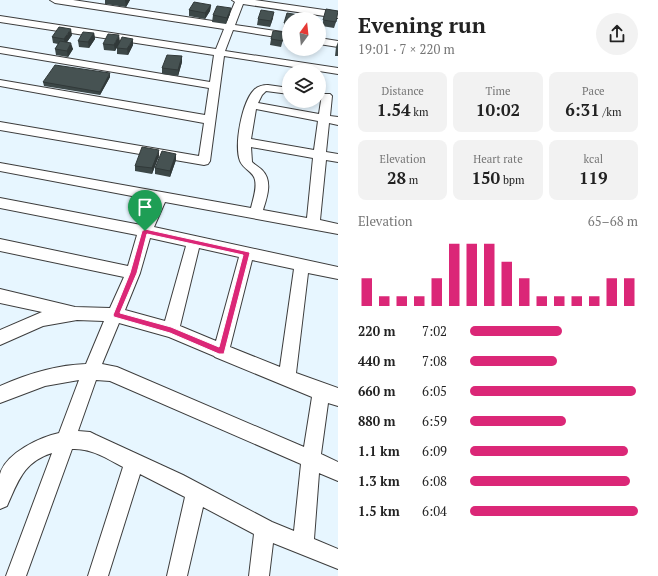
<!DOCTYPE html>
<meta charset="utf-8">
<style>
:root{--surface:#fff;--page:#f2f2f2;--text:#222;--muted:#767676;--accent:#db2777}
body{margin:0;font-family:"PT Serif",serif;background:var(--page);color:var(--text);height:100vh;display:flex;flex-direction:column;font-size:15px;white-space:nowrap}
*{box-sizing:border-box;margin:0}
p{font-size:13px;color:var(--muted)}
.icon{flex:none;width:22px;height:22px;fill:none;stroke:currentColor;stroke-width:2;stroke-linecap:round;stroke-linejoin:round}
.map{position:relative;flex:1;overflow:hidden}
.side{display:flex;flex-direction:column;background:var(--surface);width:320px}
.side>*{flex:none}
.needle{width:26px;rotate:15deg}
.tools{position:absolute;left:282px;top:12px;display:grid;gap:8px}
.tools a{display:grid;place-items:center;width:44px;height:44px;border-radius:50%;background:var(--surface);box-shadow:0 2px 6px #0003;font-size:20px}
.pin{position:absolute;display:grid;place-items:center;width:34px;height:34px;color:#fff;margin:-41px -17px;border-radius:50% 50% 50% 0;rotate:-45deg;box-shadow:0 0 4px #0007}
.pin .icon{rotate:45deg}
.round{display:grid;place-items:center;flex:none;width:42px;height:42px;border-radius:21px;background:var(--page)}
.head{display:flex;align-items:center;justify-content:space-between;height:68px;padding:0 20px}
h1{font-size:22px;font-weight:800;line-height:30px}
.metrics{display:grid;grid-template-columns:repeat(3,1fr);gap:6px;height:68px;padding:4px 20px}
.metrics div{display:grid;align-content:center;border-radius:8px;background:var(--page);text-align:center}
.metrics b{font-size:17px;font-weight:800}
.metrics small{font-size:11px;font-weight:400}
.metrics p{font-size:11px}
.chart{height:112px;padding:8px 20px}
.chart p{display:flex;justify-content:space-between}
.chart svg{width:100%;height:72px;margin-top:4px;stroke:var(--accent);stroke-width:6}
ul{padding:0 20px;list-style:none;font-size:13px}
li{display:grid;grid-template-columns:64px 48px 1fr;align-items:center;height:30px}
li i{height:10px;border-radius:5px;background:var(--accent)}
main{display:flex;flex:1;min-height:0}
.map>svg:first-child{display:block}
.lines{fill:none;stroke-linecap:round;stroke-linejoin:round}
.minor-casing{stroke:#3d3d3d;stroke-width:2}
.minor{fill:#fff;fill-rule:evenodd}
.wall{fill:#3c4747}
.shaded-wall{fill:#313939}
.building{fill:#465252;stroke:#313939}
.route{fill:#db2777;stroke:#fff;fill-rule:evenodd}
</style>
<main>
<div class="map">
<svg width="338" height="576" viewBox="0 0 338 576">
<rect width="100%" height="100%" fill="#e7f6ff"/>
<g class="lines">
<g class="minor-casing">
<path id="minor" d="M50,0H73L226,23L235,2L232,0H255L338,12V18L243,4L235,25L289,33V39L233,30L225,51L338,68V74L224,56L210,161L208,164L204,165L0,130V122L199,156L204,123L0,86V80L205,115L209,88L0,53V47L210,82L214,55L0,22V16L216,49L224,29L55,3Z
M319,38L338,41V47L319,44Z
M268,85L289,88V94L266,91L262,95L258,103L319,114L322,94H330L332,96L330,116L338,117V125L329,123L326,152L338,154V162L326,160L320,220L338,224V234L165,202L154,227L338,267V279L308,273L296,373L338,388V406L328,403L321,454L338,462V481L319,473L314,539L338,549V569L273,543L269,576H249L254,534L203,507L187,576H167L185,497L140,474L108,576H88L123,467C106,458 91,448 72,449L26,576H6L52,453C23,462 18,482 7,506L0,509C0,498 0,484 0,474C6,453 40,437 59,433L79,380L45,386L0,403V386C27,374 56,365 86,364L104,321L77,320L43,326L0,345V330L42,312L0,303V289L75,307L110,308L124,277L0,251V239L128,266L137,235L0,208V198L141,225L153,200L0,171V163L251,208C253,199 257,189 255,180C254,172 243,169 240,161C234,145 242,102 254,90C258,86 263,85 268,85ZM256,109L318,121L314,150L251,139ZM251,147L313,158L307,218L263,210C267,197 273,181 262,170C259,167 255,165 252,162ZM150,238L186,246L165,321L125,310L140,273ZM199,248L239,257L216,341L180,326ZM252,260L294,269L280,367L230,347ZM119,323L169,337L214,356L215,357L312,397L304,447L117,367L102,364ZM96,380L110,381L301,464L294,531L272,522L183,475L96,435L90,432L78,431Z"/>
</g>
<use href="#minor" class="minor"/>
</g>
<path class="wall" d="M105,0H130L126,7L105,4Z
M211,5L210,11L205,19L189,16V10Z
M326,9L336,22L334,28L322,26Z
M287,13L289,19V30L283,29Z
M230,14L226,24L212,22L213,15Z
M273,18L270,27L257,25L258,19Z
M285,32L281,47L270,45L271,39Z
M94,33L95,39L89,48L79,47L78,41Z
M72,35L67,42L73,49L68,57L56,55L55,49L58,44L53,43L52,37Z
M120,42L115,51L104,50L103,44Z
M338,42V56H335L336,47Z
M133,45L128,55L117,54V48Z
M182,62L178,76L162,74V68Z
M110,77L100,95L44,86L43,82Z
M176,154V160L170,177L155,174V168Z
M159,156L152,174L135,171V166Z"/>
<path class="shaded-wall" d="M125,0H130L126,7Z
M211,5L210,11L205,19V13Z
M231,8L230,14L226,24L227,18Z
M274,12L273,18L270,27L271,21Z
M71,29L72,35L65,45L64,39Z
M94,33L95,39L89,48L88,42Z
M119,35L120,42L115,51L114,45Z
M133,39V45L128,55L127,49Z
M71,43L73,49L68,57L67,51Z
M182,56V62L178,76V70Z
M110,73V77L100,95V92Z
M159,150V156L152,174V168Z
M176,154V160L170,177V171Z"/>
<path class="building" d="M194,2L211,5L205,13L189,10Z
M217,6L231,8L227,18L213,15Z
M326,9L338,11L336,22L323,20Z
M261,10L274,12L271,21L258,19Z
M287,13L299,15L297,19H289V23H284Z
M59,27L71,29L64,39L52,37Z
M273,31L285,32L283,41L271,39Z
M83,32L94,33L88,42L78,41Z
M108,34L119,35L114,45L103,44Z
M122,37L133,39L127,49L117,48Z
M60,41L71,43L67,51L55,49Z
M167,55L182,56L178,70L162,68Z
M55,65L110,73L100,92L43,82Z
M142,147L159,150L152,168L135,166Z
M162,151L176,154L170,171L155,168Z"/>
<path class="route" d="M145,229L249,252L250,253L224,354H219L170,333L114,317L113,315L130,273L142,231ZM147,234L243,255L219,347L171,327L120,313L137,273Z"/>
</svg>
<div class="tools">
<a><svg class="needle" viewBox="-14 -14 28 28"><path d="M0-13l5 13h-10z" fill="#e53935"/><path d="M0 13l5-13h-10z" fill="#767676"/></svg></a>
<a><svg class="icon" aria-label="layers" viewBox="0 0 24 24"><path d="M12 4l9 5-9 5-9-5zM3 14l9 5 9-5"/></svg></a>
</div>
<div class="pin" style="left:145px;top:231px;background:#1e9e55"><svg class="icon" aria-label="arrive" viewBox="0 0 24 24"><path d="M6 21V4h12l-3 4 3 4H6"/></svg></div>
</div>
<section class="side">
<div class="head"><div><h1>Evening run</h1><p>19:01 · 7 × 220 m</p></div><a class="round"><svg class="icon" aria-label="share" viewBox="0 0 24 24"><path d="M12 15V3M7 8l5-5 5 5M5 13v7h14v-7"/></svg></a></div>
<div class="metrics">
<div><p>Distance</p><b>1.54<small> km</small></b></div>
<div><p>Time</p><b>10:02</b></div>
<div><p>Pace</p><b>6:31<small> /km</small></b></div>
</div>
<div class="metrics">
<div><p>Elevation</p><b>28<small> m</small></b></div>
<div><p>Heart rate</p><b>150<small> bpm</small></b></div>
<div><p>kcal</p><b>119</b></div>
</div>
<div class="chart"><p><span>Elevation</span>65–68 m</p>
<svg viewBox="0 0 160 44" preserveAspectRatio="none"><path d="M5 44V27M15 44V38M25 44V38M35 44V38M45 44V27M55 44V6M65 44V6M75 44V6M85 44V17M95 44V27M105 44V38M115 44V38M125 44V38M135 44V38M145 44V27M155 44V27"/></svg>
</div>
<ul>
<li><b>220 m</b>7:02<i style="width:55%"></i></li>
<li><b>440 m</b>7:08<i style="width:52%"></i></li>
<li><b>660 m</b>6:05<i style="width:99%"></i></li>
<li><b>880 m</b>6:59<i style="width:57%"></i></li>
<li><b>1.1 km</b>6:09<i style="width:94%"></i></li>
<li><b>1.3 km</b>6:08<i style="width:95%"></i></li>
<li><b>1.5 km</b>6:04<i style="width:100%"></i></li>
</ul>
</section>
</main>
